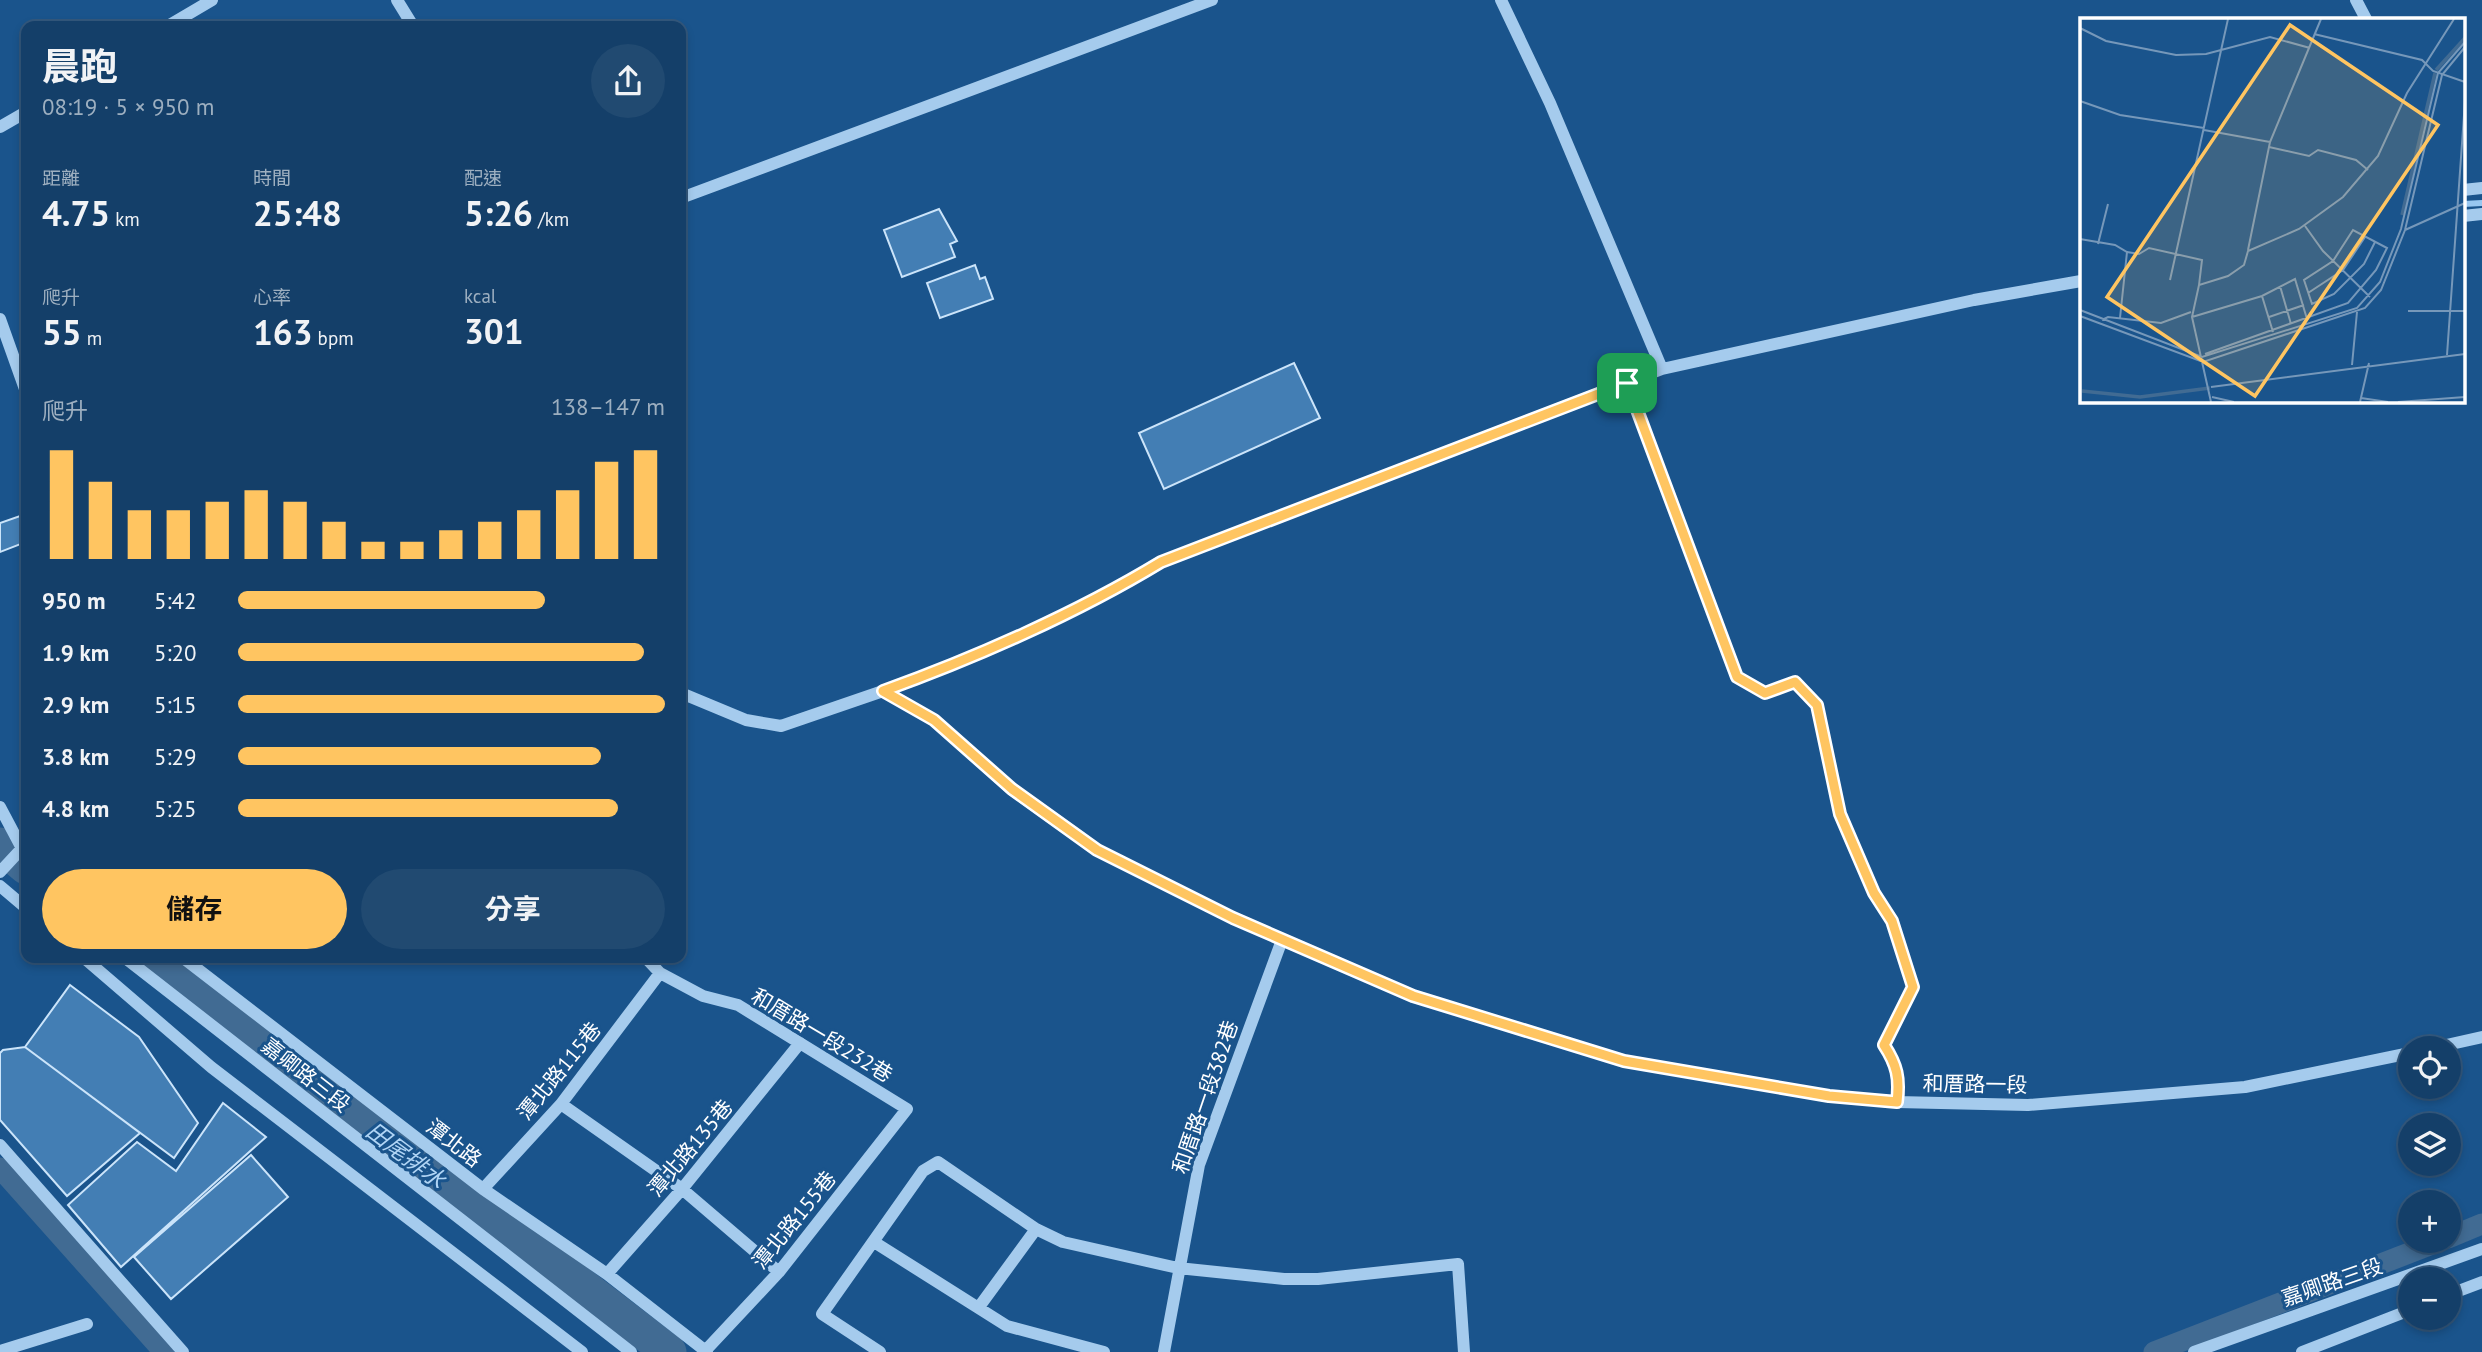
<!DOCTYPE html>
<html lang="zh-TW">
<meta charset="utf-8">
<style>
:root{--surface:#143f69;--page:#214a71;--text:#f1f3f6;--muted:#9dafc0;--line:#33587d;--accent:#ffc561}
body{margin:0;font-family:"PT Sans","Noto Sans TC",sans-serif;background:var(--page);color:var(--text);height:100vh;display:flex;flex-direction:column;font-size:26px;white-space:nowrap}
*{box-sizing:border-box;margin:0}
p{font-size:23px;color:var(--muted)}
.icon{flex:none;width:38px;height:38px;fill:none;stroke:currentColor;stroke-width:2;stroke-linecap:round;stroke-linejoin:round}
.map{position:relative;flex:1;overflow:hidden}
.drawer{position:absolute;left:21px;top:21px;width:665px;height:942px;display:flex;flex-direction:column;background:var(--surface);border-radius:14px;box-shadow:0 4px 10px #0003,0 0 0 2px var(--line)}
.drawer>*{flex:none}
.buttons{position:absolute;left:2398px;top:1036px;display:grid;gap:14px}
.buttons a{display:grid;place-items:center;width:63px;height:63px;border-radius:50%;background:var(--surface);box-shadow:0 4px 10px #0003,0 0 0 2px var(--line);font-size:35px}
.pin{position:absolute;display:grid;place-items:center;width:60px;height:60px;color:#fff;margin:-30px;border-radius:14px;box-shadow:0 4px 10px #0006}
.round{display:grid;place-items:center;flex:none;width:74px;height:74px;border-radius:37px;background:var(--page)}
.overview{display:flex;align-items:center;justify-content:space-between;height:119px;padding:0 21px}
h1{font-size:38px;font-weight:700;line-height:52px}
.metrics{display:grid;grid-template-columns:repeat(3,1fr);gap:10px;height:119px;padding:7px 21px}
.metrics div{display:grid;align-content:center}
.metrics b{font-size:35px;font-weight:700}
.metrics small{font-size:19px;font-weight:400}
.metrics p{font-size:19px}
.chart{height:196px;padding:14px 21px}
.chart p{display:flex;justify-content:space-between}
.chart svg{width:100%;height:126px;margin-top:7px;stroke:var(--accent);stroke-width:6}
.button{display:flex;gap:14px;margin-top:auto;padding:14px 21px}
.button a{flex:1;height:80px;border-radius:42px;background:var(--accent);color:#111;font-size:28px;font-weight:700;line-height:80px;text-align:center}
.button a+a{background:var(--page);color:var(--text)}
ul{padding:0 21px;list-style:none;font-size:23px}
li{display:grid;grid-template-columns:112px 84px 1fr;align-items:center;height:52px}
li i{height:18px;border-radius:9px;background:var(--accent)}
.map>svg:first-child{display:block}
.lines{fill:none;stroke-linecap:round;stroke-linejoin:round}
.stream{stroke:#98c7f0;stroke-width:6}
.canal{stroke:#416b93;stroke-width:21}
.river{stroke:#416b93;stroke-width:35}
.building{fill:#437eb4;stroke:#cbe4fa;stroke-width:2}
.minor{stroke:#a5cbed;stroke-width:12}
.route-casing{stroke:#fff;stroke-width:14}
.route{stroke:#ffc561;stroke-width:9}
.labels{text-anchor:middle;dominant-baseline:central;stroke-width:6;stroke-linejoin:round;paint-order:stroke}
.street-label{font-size:21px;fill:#fff;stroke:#1a548c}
.water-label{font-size:23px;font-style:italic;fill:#b1d5f5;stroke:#1a548c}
.inset-river{fill:none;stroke:#416b93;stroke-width:3.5}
.inset-road{fill:none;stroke:#7698ba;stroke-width:2}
.view{fill:#ffc561;fill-opacity:0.15;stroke:#ffc561;stroke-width:3.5}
.inset-edge{fill:none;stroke:#fff;stroke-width:3.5}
</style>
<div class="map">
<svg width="2482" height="1352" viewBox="0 0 2482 1352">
<rect width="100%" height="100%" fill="#1a548c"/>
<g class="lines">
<path class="stream" d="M2463,204L2482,203"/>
<path class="canal" d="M0,1168L164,1352
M2448,1238L2482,1224
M2154,1352L2440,1241"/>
<path class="river" d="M0,845L26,867
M143,957L429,1168L669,1352"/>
</g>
<path class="building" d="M939,209L957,241L950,244L955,257L902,277L884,230Z
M975,265L980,279L985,277L993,299L940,318L927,283Z
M1294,363L1320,418L1164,489L1139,433Z
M20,516L26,542L0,552V523Z
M70,985L139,1037L198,1123L174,1158L25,1047Z
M25,1047L140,1133L67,1196L0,1120V1053L3,1050Z
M223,1103L266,1137L121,1267L68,1205L137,1142L176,1171Z
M251,1155L288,1197L171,1299L134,1257Z"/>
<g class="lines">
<path class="minor" d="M397,0L413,26
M1501,0L1550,103L1662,369
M2356,0L2366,19
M168,26L212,0
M0,127L26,112
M2463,190L2482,188
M681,198L1212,0
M2463,216L2482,214
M0,319L26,392
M1627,383L1737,677L1765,693L1795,682L1817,705L1840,814L1874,893L1892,921L1913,987L1884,1045C1897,1066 1900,1078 1897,1102
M883,691C975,658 1077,613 1161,562L1662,369L1974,300L2081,281
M681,693L746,720L781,726L883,691L934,720L1011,789L1097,850L1233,918L1413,996L1624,1061L1829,1096L1897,1102L2028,1105L2245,1087L2410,1053
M0,807L26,856
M0,872L26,844
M0,886L26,908
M83,957L211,1067L582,1352
M124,957L631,1352
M182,957L483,1189L607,1274L707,1352
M645,957L660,973L703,996L738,1005L907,1109L779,1272L705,1351
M2433,1048L2482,1037
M561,1104L682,1189L779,1272
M0,1145L183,1352
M483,1189L561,1104L660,973
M874,1242L1007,1326L1104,1352
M607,1274L682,1189L800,1043
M2448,1295L2482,1282
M979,1307L1036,1229
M0,1351L87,1324
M880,1352L822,1314L923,1171L938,1162L1036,1229L1063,1242L1178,1268L1284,1279H1318L1458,1264L1464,1352
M1164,1352L1199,1165L1282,940
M2194,1352L2482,1249
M2302,1352L2410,1310"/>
</g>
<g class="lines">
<g class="route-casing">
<path id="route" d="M1627,383L1737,677L1765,693L1795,682L1817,705L1840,814L1874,893L1892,921L1913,987L1884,1045C1897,1065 1900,1078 1897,1102L1829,1096L1624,1061L1413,996L1233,918L1097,850L1012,789L934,720L883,691C975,658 1077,613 1161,562Z"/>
</g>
<use href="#route" class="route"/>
</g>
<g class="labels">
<g class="street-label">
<text transform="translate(822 1035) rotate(31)">和厝路一段232巷</text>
<text transform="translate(559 1071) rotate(-51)">潭北路115巷</text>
<text transform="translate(306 1075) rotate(38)">嘉卿路三段</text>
<text transform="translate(1975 1084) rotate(1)">和厝路一段</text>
<text transform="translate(1205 1097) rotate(-71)">和厝路一段382巷</text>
<text transform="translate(454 1143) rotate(38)">潭北路</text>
<text transform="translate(690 1148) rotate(-50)">潭北路135巷</text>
<text transform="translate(794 1220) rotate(-51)">潭北路155巷</text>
<text transform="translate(2332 1282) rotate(-19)">嘉卿路三段</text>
</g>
<g class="water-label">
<text transform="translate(406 1155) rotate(37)">田尾排水</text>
</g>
</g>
<g transform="translate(2080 18)">
<rect width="385" height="385" fill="#1a548c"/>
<path class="inset-river" d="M356,52L385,20M322,197L355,55M2,373L60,379L130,370"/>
<path class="inset-road" d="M0,10L26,23L96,37L126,36L190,19L230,30M234,16L342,42L353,53L385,64M0,83L40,97L124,110M124,112L190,124M189,129L229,138L238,132L276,142L288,152M225,208L243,233L290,279M325,212L385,185M0,221L35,227L47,234L59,236L69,230L122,242L119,267M18,226L28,186M168,232L190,124L241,1M90,262L148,1M200,268L211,306M228,275L263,252L285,219M182,278L193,314M0,292L122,339L277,290L300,264L321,211L358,55L385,24M328,293H385M0,298L123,344L285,290L301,272L325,212L362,57L385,29M112,299L182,278L215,261L227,301M189,299L224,287M40,300L47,234M22,302L28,299L81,305L111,294M125,336L268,285L296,252L307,230L273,212L253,243L224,262L232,286L254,276L284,246L295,224M367,337L385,83M272,347L277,294M131,369L385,336M132,379L154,384M281,380L308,384M131,384L112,299L119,267L148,258L164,247L168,233L219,211L263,179L298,138L327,75L374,1M280,384L289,345M318,384L385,379"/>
<path class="view" d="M210,7L358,107L175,378L27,279Z"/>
<rect width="385" height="385" class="inset-edge"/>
</g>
</svg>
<div class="buttons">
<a><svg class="icon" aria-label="locate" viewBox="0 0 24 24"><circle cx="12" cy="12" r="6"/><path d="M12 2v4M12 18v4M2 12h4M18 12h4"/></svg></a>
<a><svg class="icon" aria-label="layers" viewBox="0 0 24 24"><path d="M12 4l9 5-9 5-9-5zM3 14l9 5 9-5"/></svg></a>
<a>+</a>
<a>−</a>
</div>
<div class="pin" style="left:1627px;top:383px;background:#1e9e55"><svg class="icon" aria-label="arrive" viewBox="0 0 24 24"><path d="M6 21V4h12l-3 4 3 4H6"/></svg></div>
<section class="drawer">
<div class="overview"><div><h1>晨跑</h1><p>08:19 · 5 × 950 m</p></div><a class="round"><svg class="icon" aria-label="share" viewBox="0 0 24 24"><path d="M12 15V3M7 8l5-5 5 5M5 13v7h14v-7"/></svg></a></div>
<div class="metrics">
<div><p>距離</p><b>4.75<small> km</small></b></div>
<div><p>時間</p><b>25:48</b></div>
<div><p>配速</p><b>5:26<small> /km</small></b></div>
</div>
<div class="metrics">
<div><p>爬升</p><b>55<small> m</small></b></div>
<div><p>心率</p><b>163<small> bpm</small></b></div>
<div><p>kcal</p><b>301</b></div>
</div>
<div class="chart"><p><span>爬升</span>138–147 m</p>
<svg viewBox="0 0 160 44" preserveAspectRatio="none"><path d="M5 44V6M15 44V17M25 44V27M35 44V27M45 44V24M55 44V20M65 44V24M75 44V31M85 44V38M95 44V38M105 44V34M115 44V31M125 44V27M135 44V20M145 44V10M155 44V6"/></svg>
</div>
<ul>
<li><b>950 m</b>5:42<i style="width:72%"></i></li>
<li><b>1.9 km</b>5:20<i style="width:95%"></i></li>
<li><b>2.9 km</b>5:15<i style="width:100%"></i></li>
<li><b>3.8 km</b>5:29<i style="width:85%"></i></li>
<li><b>4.8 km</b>5:25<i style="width:89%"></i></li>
</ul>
<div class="button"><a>儲存</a><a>分享</a></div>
</section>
</div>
